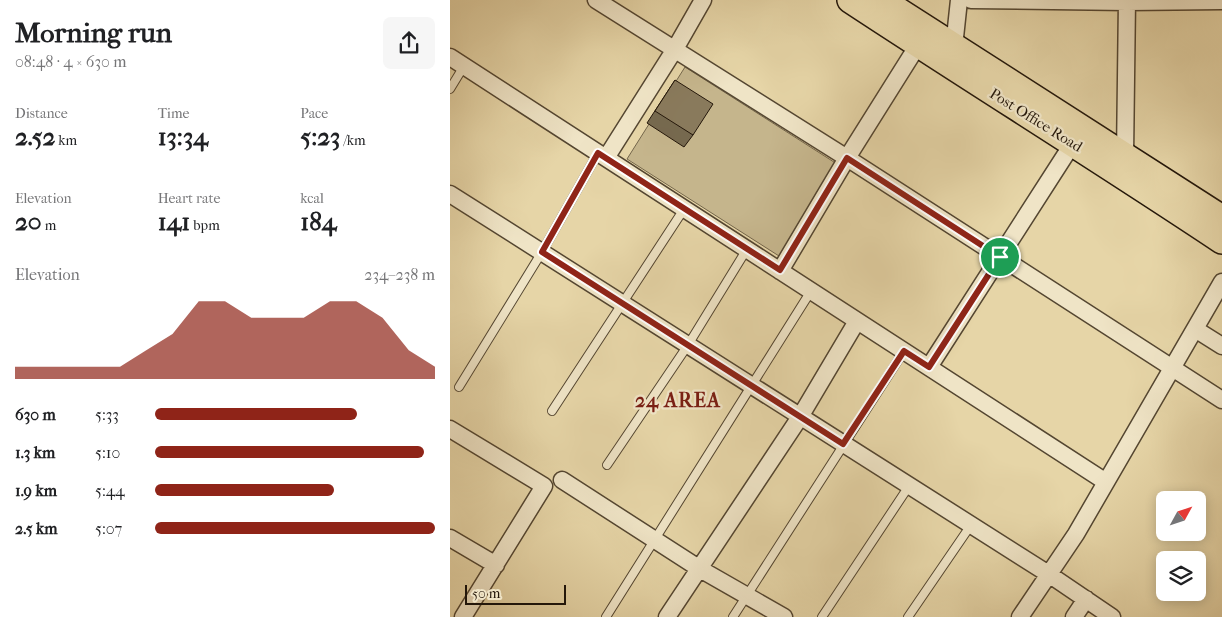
<!DOCTYPE html>
<meta charset="utf-8">
<style>
:root{--surface:#fff;--page:#f6f6f6;--text:#202124;--muted:#757577;--accent:#8f2418}
body{margin:0;font-family:"IM FELL French Canon",serif;background:var(--page);color:var(--text);height:100vh;display:flex;flex-direction:column;font-size:19px;white-space:nowrap}
*{box-sizing:border-box;margin:0}
p{font-size:16px;color:var(--muted)}
.icon{flex:none;width:28px;height:28px;fill:none;stroke:currentColor;stroke-width:2;stroke-linecap:round;stroke-linejoin:round}
.map{position:relative;flex:1;overflow:hidden}
.panel{display:flex;flex-direction:column;background:var(--surface);width:450px}
.panel>*{flex:none}
.needle{width:32px;rotate:50deg}
.tools{position:absolute;left:706px;top:491px;display:grid;gap:10px}
.tools a{display:grid;place-items:center;width:50px;height:50px;border-radius:8px;background:var(--surface);box-shadow:0 2px 12px #0003;font-size:25px}
.scale{position:absolute;left:15px;bottom:12px;width:101px;box-sizing:border-box;padding-left:5px;border:2px solid #24170a;border-top:0;font-size:14px;line-height:18px;white-space:nowrap;color:#24170a;-webkit-text-stroke:4px #efe4c6;paint-order:stroke}
.pin{position:absolute;display:grid;place-items:center;width:42px;height:42px;color:#fff;margin:-21px;border:2px solid #fff;border-radius:50%;box-shadow:0 1px 5px #0007}
.round{display:grid;place-items:center;flex:none;width:52px;height:52px;border-radius:8px;background:var(--page)}
.overview{display:flex;align-items:center;justify-content:space-between;height:85px;padding:0 15px}
h1{font-size:28px;font-weight:800;line-height:38px}
.stats{display:grid;grid-template-columns:repeat(3,1fr);gap:8px;height:85px;padding:5px 15px}
.stats div{display:grid;align-content:center}
.stats b{font-size:25px;font-weight:800}
.stats small{font-size:14px;font-weight:400}
.stats p{font-size:14px}
.chart{height:140px;padding:10px 15px}
.chart p{display:flex;justify-content:space-between}
.chart svg{width:100%;height:90px;margin-top:5px;fill:var(--accent);opacity:.7}
ul{padding:0 15px;list-style:none;font-size:16px}
li{display:grid;grid-template-columns:80px 60px 1fr;align-items:center;height:38px}
li i{height:12px;border-radius:6px;background:var(--accent)}
main{display:flex;flex:1;min-height:0}
.map>svg:first-child{display:block}
.green{fill:#c5b58c;stroke:#74664b}
.lines{fill:none;stroke-linecap:round;stroke-linejoin:round}
.lane-casing{stroke:#544631;stroke-width:10}
.street-casing{stroke:#544631;stroke-width:19}
.primary-casing{stroke:#24170a;stroke-width:28}
.lane{stroke:#efe4c6;stroke-width:8}
.street{stroke:#efe4c6;stroke-width:16}
.primary{stroke:#e6d5a7;stroke-width:25}
.wall{fill:#76694f;stroke:#24170a}
.building{fill:#897a5c;stroke:#24170a}
.route-casing{stroke:#fff;stroke-width:10}
.route{stroke:#8f2418;stroke-width:6}
.labels{text-anchor:middle;dominant-baseline:central;stroke-width:4.5;stroke-linejoin:round;paint-order:stroke}
.street-label{font-size:15px;fill:#24170a;stroke:#efe4c6}
.district-label{font-size:20px;font-weight:bold;letter-spacing:1px;fill:#7a1f14;stroke:#efe4c6}
</style>
<main>
<section class="panel">
<div class="overview"><div><h1>Morning run</h1><p>08:48 · 4 × 630 m</p></div><a class="round"><svg class="icon" aria-label="share" viewBox="0 0 24 24"><path d="M12 15V3M7 8l5-5 5 5M5 13v7h14v-7"/></svg></a></div>
<div class="stats">
<div><p>Distance</p><b>2.52<small> km</small></b></div>
<div><p>Time</p><b>13:34</b></div>
<div><p>Pace</p><b>5:23<small> /km</small></b></div>
</div>
<div class="stats">
<div><p>Elevation</p><b>20<small> m</small></b></div>
<div><p>Heart rate</p><b>141<small> bpm</small></b></div>
<div><p>kcal</p><b>184</b></div>
</div>
<div class="chart"><p><span>Elevation</span>234–238 m</p>
<svg viewBox="0 0 160 44" preserveAspectRatio="none"><path d="M0 44V38L10 38L20 38L30 38L40 38L50 30L60 22L70 6L80 6L90 14L100 14L110 14L120 6L130 6L140 14L150 30L160 38V44z"/></svg>
</div>
<ul>
<li><b>630 m</b>5:33<i style="width:72%"></i></li>
<li><b>1.3 km</b>5:10<i style="width:96%"></i></li>
<li><b>1.9 km</b>5:44<i style="width:64%"></i></li>
<li><b>2.5 km</b>5:07<i style="width:100%"></i></li>
</ul>
</section>
<div class="map">
<svg width="772" height="617" viewBox="0 0 772 617">
<rect width="100%" height="100%" fill="#e6d5a7"/>
<filter id="stains"><feTurbulence type="fractalNoise" baseFrequency=".004" numOctaves="4"/><feColorMatrix values="0 0 0 0 .2 0 0 0 0 .09 0 0 0 0 .02 0 0 0 .5 -.17"/></filter>
<radialGradient id="worn" r=".72"><stop offset=".6" stop-color="#630" stop-opacity="0"/><stop offset="1" stop-color="#630" stop-opacity=".3"/></radialGradient>
<path class="green" d="M235,67L387,164L329,256L177,159Z"/>
<g class="lines">
<g class="lane-casing">
<path id="lane" d="M0,89L14,66
M9,387L92,252L148,153
M102,411L234,209
M157,465L238,345L297,249
M156,617L361,291
M283,617L454,351
M372,617L459,486
M458,617L521,525"/>
</g>
<g class="street-casing">
<path id="street" d="M146,0L397,158L772,400
M521,0L677,2L772,1
M501,52L504,47L509,0
M0,57L656,482
M675,156L677,0
M156,158L225,49L253,0
M0,194L600,575L662,617
M330,271L397,158L468,45
M745,329L772,346
M479,367L623,143
M0,429L94,486L13,617
M112,480L250,569L334,617
M0,538L46,565
M217,617L350,417L407,321
M570,617L626,534L772,282
M624,617L636,599"/>
</g>
<g class="primary-casing">
<path id="primary" d="M400,0C523,81 649,159 772,241
M432,0L772,218"/>
</g>
<use href="#lane" class="lane"/>
<use href="#street" class="street"/>
<use href="#primary" class="primary"/>
</g>
<path class="wall" d="M225,80L243,135L234,147L197,123Z"/>
<path class="building" d="M225,80L263,104L243,135L205,111Z"/>
<g class="lines">
<g class="route-casing">
<path id="route" d="M148,153L330,270L397,158L550,257L479,367L454,351L393,444L92,252Z"/>
</g>
<use href="#route" class="route"/>
</g>
<g class="labels">
<g class="street-label">
<text transform="translate(586 120) rotate(32)">Post Office Road</text>
</g>
<g class="district-label">
<text x="228" y="400">24 AREA</text>
</g>
</g>
<rect width="100%" height="100%" filter="url(#stains)"/>
<rect width="100%" height="100%" fill="url(#worn)"/>
</svg>
<div class="tools">
<a><svg class="needle" viewBox="-14 -14 28 28"><path d="M0-13l5 13h-10z" fill="#e53935"/><path d="M0 13l5-13h-10z" fill="#757577"/></svg></a>
<a><svg class="icon" aria-label="layers" viewBox="0 0 24 24"><path d="M12 4l9 5-9 5-9-5zM3 14l9 5 9-5"/></svg></a>
</div>
<div class="scale">50 m</div>
<div class="pin" style="left:550px;top:257px;background:#1e9e55"><svg class="icon" aria-label="arrive" viewBox="0 0 24 24"><path d="M6 21V4h12l-3 4 3 4H6"/></svg></div>
</div>
</main>
